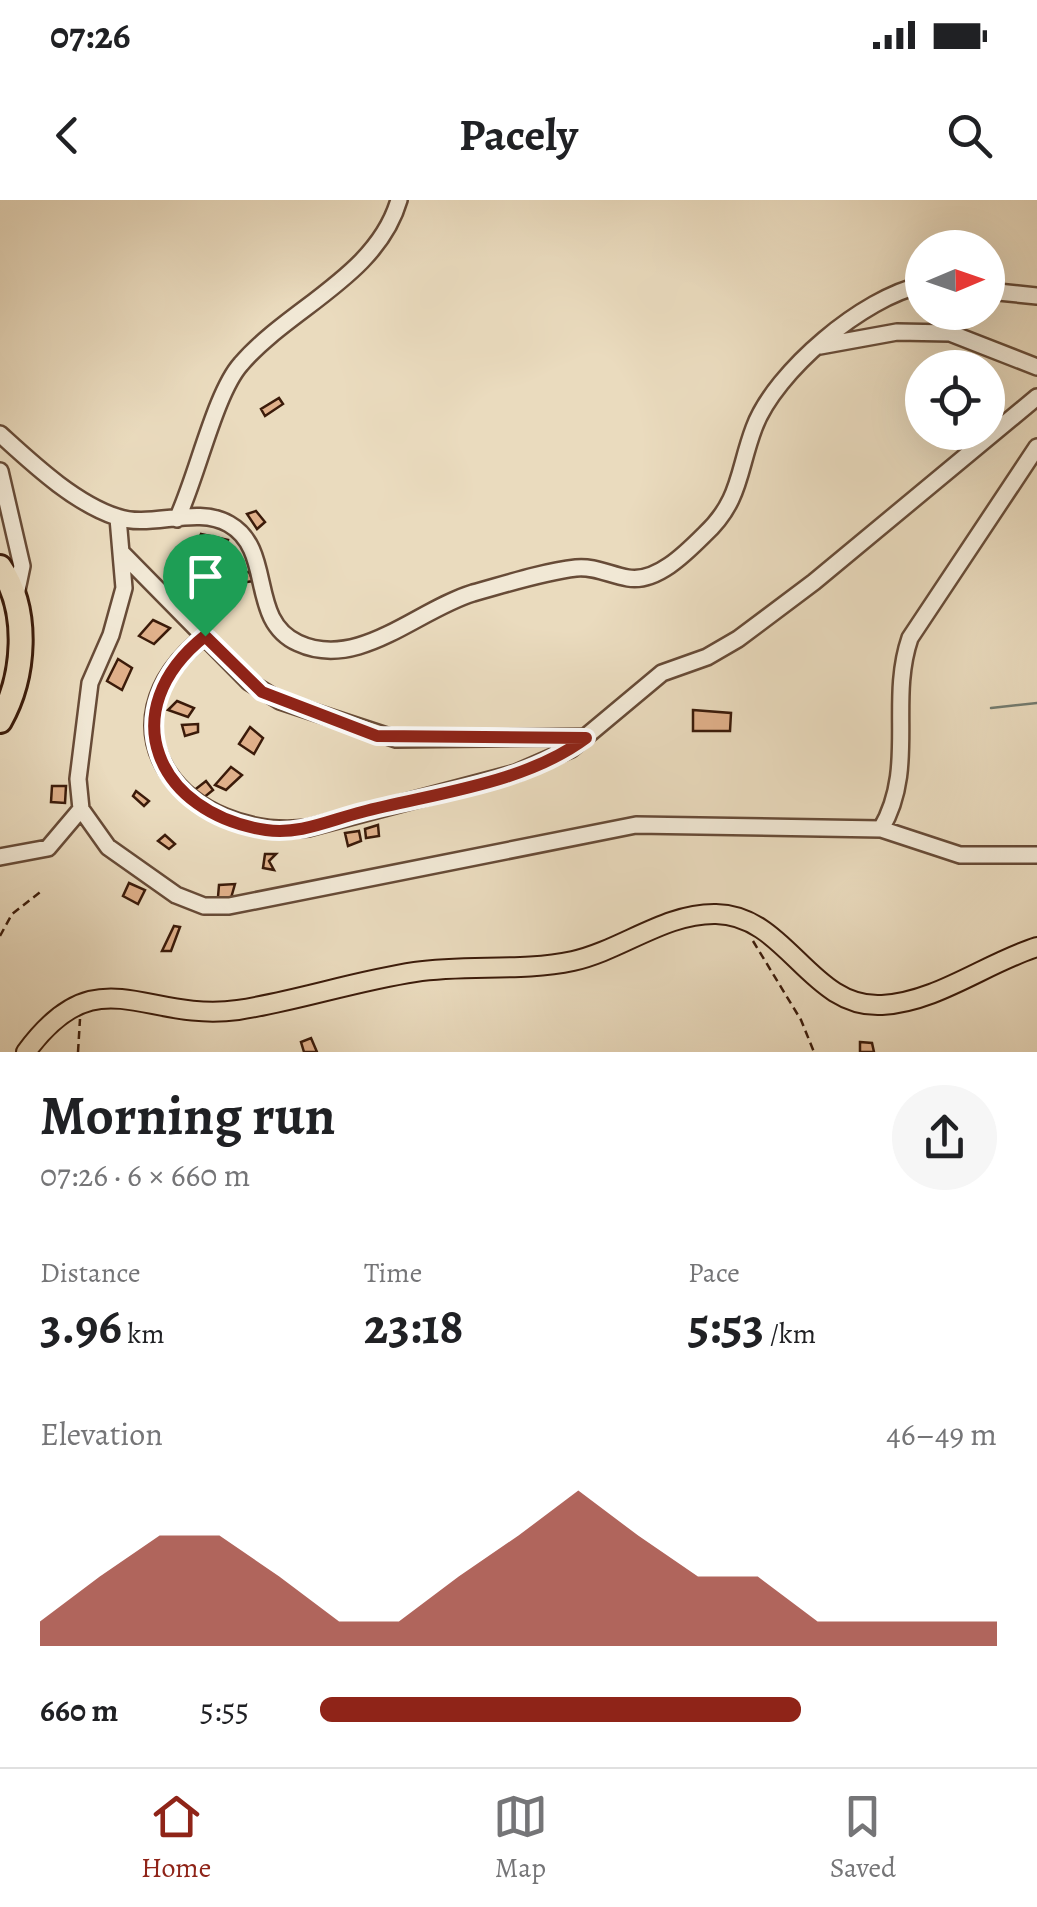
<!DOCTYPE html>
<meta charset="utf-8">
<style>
:root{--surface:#fff;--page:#f6f6f6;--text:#202124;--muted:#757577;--line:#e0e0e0;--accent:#8f2418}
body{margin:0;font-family:Alegreya,serif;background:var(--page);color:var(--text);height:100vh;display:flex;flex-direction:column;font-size:38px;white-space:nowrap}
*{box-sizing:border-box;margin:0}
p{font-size:32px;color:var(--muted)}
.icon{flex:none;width:55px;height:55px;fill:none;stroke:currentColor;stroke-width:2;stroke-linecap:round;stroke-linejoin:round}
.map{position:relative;height:852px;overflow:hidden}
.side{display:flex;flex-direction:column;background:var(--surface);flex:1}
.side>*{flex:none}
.needle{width:65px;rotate:88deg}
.controls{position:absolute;left:905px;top:30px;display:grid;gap:20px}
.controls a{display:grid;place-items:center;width:100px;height:100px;border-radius:50%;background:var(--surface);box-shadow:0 10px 40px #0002;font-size:50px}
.pin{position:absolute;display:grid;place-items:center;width:85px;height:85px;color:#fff;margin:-102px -42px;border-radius:50% 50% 50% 0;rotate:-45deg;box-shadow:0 0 10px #0007}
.pin .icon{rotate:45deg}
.round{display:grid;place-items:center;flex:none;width:105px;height:105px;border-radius:52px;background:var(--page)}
.summary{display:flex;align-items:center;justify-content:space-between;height:170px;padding:0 40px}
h1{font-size:55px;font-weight:600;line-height:75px}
.figures{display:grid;grid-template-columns:repeat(3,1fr);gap:15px;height:170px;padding:10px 40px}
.figures div{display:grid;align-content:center}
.figures b{font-size:50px;font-weight:600}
.figures small{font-size:28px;font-weight:400}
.figures p{font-size:28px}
.chart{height:280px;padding:20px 40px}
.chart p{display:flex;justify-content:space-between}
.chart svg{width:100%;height:180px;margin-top:10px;fill:var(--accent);opacity:.7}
ul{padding:0 40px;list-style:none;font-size:32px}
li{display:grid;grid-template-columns:160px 120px 1fr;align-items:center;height:75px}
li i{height:25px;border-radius:12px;background:var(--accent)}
.status{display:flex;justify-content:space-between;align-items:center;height:70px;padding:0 50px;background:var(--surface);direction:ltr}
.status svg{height:28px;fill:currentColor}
header{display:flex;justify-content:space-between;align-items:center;height:130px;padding:0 40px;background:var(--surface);font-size:45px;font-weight:600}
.tabs{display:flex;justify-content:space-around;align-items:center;height:140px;border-top:2px solid var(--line);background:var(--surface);font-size:28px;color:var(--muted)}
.tabs a{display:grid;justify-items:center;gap:5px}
.tabs .current{color:var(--accent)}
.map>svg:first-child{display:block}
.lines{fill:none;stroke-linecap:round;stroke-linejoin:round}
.stream{stroke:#737b6f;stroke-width:2.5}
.building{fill:#e0b08a;stroke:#3b1b0a;stroke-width:2.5}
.minor-casing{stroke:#674b37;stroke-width:20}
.major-casing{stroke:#3b1b0a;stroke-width:22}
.highway-casing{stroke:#3b1b0a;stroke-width:28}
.path{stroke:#3b1b0a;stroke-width:2.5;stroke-dasharray:8 5;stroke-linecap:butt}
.minor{stroke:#f1e8d5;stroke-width:15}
.major{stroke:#eadbbe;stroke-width:18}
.highway{stroke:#eadbbe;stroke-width:22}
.route-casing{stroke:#fff;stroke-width:20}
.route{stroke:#8f2418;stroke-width:12}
</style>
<div class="status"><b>07:26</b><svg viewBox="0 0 49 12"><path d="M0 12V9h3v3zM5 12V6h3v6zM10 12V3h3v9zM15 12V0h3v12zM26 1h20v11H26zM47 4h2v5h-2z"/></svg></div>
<header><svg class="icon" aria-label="back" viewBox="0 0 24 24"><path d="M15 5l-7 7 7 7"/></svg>Pacely<svg class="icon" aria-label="search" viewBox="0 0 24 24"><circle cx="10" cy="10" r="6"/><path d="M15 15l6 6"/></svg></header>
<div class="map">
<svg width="1037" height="852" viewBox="0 0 1037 852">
<rect width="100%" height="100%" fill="#eadbbe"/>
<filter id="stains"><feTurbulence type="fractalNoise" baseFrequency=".002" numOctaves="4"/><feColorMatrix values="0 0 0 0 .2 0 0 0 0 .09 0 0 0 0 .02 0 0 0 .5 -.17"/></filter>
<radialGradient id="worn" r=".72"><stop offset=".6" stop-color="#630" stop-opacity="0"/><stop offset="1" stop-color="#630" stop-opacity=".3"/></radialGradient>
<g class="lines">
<path class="stream" d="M991,508L1037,503"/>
</g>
<path class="building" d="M279,198L283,204L265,216L261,209Z
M256,311L265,322L257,329L247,314Z
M201,334L228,340L225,353L195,347Z
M235,372H249L253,381L235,384Z
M153,420L170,428L154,444L139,436Z
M118,459L132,468L122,490L107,481Z
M177,501L194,508L188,517L168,510Z
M693,510L731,513L730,531H693Z
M198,524V532L185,536L182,525Z
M250,527L263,538L254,554L239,544Z
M231,567L242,575L226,590L215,585Z
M206,581L213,590L202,599L192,592Z
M52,586H66L65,603L51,602Z
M136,591L149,601L144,606L133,596Z
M378,625L379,636L366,638L365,629Z
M359,631L361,641L348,646L345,633Z
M165,635L175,644L169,649L158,641Z
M265,654H276L269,661L274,670L263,668Z
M129,683L145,690L138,704L123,696Z
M235,684L231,698L218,697L219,685Z
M174,726L180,727L171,751H162Z
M311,838L317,852H304L301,842Z
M860,842L872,843L874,852H860Z"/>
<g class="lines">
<g class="minor-casing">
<path id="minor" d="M988,91L1037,96
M820,146L897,132L950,133L1037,167
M0,234C32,263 74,303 117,317C150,329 197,305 229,324C275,350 247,420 298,443C358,471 417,410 473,393C506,384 542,372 576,368C594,366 610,375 628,378C656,383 685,354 704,335C741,301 738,270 754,228C775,171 864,97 922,85
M0,271L22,366L16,395
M118,318L124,388L111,435L90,483L78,579L81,609L108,647L176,695L204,706H229L636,625L881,629L960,655H1037
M177,319C197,277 215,193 241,164C289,108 377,76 399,0
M123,354L249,482L280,501L396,539L586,537
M205,436C89,528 187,642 308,628L516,573L571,549L662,473L707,457L738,439L814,382L1037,197
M881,629C917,568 888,502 910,438L1037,247
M0,657L48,648L81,609"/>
</g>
<g class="major-casing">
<path id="major" d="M26,852C98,754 143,823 238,810C297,801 355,781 415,772C467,764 521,772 573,761C622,750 665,713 716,714C787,715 810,809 882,805C937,802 986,763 1037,747"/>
</g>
<g class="highway-casing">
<path id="highway" d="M0,367C30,410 25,477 0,521"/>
</g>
<path class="path" d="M0,736L12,714L43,690
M753,741L801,820L814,852
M78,852L80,819"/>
<use href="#minor" class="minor"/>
<use href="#major" class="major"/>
<use href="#highway" class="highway"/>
</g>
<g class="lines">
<g class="route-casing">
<path id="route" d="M205,436L262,492L377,536L586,538C524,584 435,593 362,612C330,620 300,635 266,630C157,614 111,511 205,436Z"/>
</g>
<use href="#route" class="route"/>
</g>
<rect width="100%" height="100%" filter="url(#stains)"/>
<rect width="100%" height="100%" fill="url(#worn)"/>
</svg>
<div class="controls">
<a><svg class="needle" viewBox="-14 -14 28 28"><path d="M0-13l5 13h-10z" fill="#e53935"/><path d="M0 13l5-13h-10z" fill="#757577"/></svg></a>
<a><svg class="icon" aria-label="locate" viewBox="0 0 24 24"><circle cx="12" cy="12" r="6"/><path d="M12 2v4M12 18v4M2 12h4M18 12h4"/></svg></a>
</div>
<div class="pin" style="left:205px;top:436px;background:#1e9e55"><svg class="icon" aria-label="arrive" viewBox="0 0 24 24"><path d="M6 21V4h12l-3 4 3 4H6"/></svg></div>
</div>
<section class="side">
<div class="summary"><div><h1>Morning run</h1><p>07:26 · 6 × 660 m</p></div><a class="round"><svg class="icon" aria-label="share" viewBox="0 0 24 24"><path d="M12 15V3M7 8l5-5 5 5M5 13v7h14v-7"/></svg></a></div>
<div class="figures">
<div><p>Distance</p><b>3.96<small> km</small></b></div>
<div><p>Time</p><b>23:18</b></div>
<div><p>Pace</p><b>5:53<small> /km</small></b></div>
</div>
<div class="chart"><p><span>Elevation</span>46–49 m</p>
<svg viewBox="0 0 160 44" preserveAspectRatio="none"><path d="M0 44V38L10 27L20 17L30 17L40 27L50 38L60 38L70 27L80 17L90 6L100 17L110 27L120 27L130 38L140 38L150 38L160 38V44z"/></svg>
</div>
<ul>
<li><b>660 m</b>5:55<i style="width:71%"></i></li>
</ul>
</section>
<nav class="tabs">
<a class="current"><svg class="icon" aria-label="home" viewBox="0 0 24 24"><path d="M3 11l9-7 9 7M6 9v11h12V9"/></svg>Home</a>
<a><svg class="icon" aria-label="map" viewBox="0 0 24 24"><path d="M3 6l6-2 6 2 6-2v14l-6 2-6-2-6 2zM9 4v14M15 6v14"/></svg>Map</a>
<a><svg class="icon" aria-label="saved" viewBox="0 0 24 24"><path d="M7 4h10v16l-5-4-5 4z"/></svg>Saved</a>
</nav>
